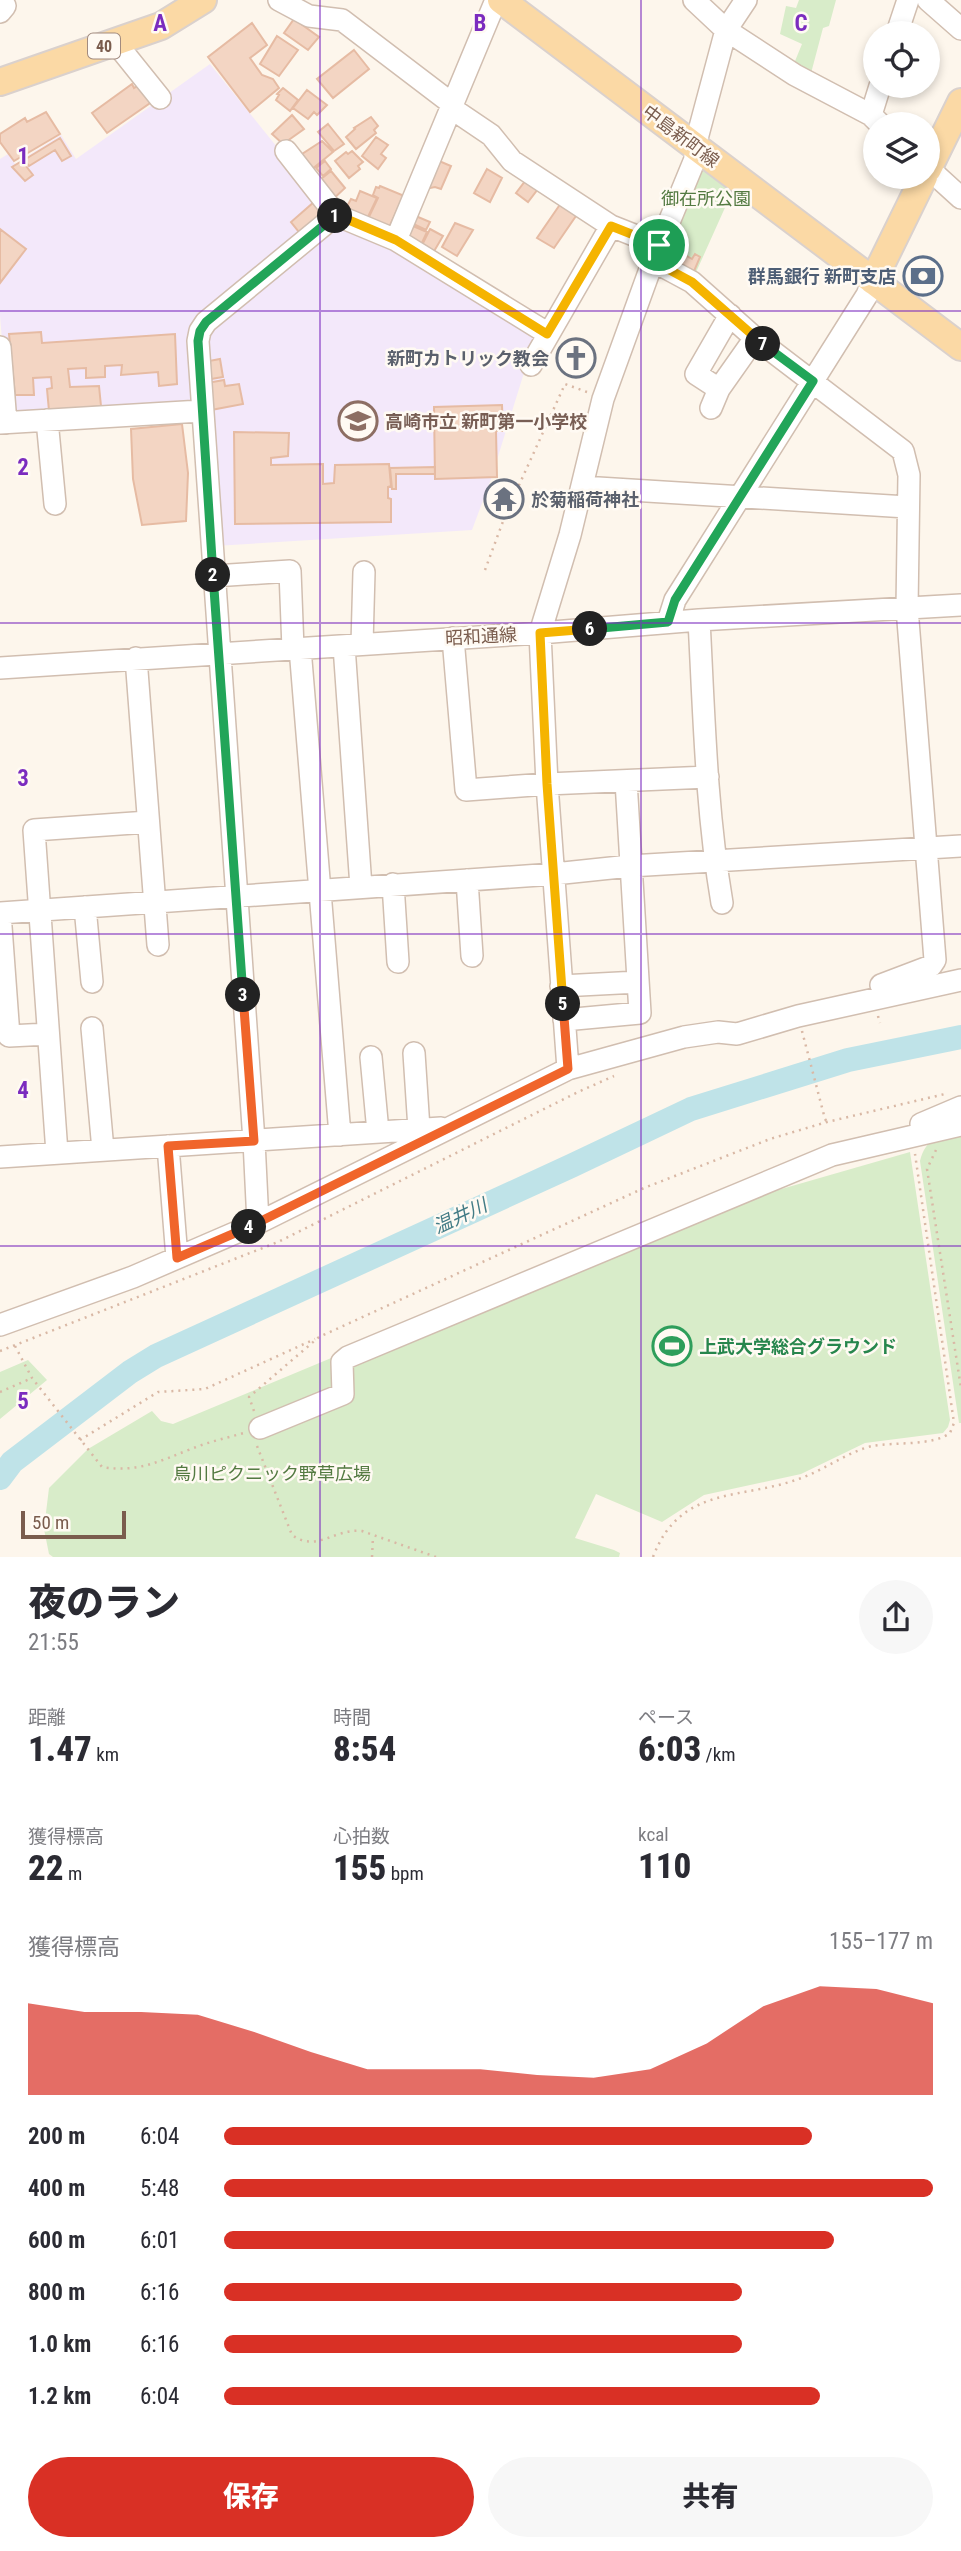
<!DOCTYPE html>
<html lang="ja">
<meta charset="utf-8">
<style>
:root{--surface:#fff;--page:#f7f7f7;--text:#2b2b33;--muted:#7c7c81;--accent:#d93025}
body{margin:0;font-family:"Roboto Condensed","Noto Sans JP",sans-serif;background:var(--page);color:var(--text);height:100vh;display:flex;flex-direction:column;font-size:26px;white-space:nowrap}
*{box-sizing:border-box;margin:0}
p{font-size:23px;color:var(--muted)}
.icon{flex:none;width:38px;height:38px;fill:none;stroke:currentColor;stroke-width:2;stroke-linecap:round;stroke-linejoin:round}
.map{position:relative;height:1557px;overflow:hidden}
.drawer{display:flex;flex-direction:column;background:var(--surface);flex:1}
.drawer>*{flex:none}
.buttons{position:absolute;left:863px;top:21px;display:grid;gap:14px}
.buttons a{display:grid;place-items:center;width:77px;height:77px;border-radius:50%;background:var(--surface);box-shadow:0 4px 10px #0003;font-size:35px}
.scale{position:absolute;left:21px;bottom:18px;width:105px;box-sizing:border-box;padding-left:7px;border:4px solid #7a5c4d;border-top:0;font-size:19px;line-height:24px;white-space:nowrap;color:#7a5c4d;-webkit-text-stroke:5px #fffaf3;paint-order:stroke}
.pin{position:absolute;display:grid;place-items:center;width:60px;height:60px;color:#fff;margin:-30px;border:4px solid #fff;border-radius:50%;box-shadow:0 2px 7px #0007}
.km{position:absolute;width:35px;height:35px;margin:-18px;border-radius:50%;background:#222;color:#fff;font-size:19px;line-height:35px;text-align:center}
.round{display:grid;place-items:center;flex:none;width:74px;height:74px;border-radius:37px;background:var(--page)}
.summary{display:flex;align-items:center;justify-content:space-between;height:119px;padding:0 28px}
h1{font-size:38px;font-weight:800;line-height:52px}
.metrics{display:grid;grid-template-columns:repeat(3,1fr);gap:10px;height:119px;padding:7px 28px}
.metrics div{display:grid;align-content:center}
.metrics b{font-size:35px;font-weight:800}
.metrics small{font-size:19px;font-weight:400}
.metrics p{font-size:19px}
.chart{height:196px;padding:14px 28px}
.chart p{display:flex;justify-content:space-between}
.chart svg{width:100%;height:126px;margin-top:7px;fill:var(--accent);opacity:.7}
.action{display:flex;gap:14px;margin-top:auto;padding:14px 28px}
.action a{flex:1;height:80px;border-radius:42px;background:var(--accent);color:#fff;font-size:28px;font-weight:800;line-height:80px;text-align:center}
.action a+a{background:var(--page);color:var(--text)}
ul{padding:0 28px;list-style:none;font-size:23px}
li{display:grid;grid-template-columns:112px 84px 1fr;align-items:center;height:52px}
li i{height:18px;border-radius:9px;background:var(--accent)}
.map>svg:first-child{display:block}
.education{fill:#f3e8fa}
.green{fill:#d8ecc9}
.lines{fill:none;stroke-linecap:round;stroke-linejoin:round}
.river{stroke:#bfe3e8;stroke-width:24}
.building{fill:#f3d5c3;stroke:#e6bba3;stroke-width:2}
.minor-casing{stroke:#d1beb0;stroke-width:24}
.major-casing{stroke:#dad1cd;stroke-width:30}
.path{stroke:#d9b8a5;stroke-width:2.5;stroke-dasharray:2 5;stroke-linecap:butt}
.minor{stroke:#fff;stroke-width:21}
.major{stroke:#fbd9a5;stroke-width:26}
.split-1-casing{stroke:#fff;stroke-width:14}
.split-2-casing{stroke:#fff;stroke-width:14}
.split-3-casing{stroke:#fff;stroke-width:14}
.split-4-casing{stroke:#fff;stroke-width:14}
.split-5-casing{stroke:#fff;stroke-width:14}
.split-6-casing{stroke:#fff;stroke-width:14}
.split-7-casing{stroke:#fff;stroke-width:14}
.split-8-casing{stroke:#fff;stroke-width:14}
.split-1{stroke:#f5b400;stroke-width:9}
.split-2{stroke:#22a559;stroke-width:9}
.split-3{stroke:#22a559;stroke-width:9}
.split-4{stroke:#f0652b;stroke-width:9}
.split-5{stroke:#f0652b;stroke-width:9}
.split-6{stroke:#f5b400;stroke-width:9}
.split-7{stroke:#22a559;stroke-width:9}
.split-8{stroke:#f5b400;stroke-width:9}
.grid{fill:none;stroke:#7b2cbf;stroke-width:2;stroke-opacity:0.55}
.labels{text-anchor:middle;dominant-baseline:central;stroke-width:5;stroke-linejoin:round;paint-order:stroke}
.shield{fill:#fffaf3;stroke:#a28b7f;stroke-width:2}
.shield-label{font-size:16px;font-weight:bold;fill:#7a5c4d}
.street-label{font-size:18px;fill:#7a5c4d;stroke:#fffaf3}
.park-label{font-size:18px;fill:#537a41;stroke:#fffaf3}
.service-label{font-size:18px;font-weight:bold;fill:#4e5e75;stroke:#fffaf3;text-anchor:end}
.worship-label{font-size:18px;font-weight:bold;fill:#5b616d;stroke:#fffaf3;text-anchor:end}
.education-label{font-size:18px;font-weight:bold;fill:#785e54;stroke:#fffaf3;text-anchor:start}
.leisure-label{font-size:18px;font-weight:bold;fill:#27864d;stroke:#fffaf3;text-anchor:start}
.water-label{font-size:19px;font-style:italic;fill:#437c86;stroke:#fffaf3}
.grid-label{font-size:23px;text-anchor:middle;font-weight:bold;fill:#7b2cbf;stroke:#fffaf3;stroke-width:5;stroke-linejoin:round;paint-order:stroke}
</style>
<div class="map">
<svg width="961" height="1557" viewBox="0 0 961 1557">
<rect width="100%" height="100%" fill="#fdf6ec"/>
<path class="education" d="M210,64L331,214L204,321L198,407L8,419L0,315V159L8,154L15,164L61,135L76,159Z
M346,223L544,335L527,363L491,479L472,530L215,546L202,333L333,225Z"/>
<path class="green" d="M799,0H836L829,26L823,28L810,77L793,66L802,44L780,34L786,6L796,8Z
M700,167L732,192L693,279L659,261Z
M961,1131V1423H959L920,1161C926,1137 940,1137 961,1131Z
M910,1152L950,1420L948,1427L943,1433L865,1443L801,1474L704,1495L662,1522L596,1494L575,1538L614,1550L620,1553L619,1557H53L49,1554L44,1529L49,1488L88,1449L152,1411L161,1421L173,1424L348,1351L349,1369L673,1229L778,1190Z
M28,1360L47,1380L0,1419V1372Z"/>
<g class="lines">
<path class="river" d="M0,1478L12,1462L130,1372L156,1356L571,1166L691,1109L848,1060L961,1037"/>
</g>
<path class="building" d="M294,19L319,37L308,50L284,33Z
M252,23L267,45L250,58L262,75L273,79L279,88L250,112L208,57Z
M277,36L298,50L279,76L260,64Z
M354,50L369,69L333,98L317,79Z
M132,84L134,88L139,85L153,101L107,133L92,113Z
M283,88L298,100L290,111L276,100L279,95L277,94Z
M307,90L327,105L317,115L314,112L308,119L293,108Z
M46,112L60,134L14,161L0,142V134L25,118L27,122Z
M292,115L304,129L283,144L272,134Z
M371,117L378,126L374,130L376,133L356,149L346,137L355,129L354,128Z
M328,124L344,144L334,151L318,132Z
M376,137L388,145L381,154L386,158L378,169L362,156Z
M60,138L71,156L62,161L55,150L29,166L24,160Z
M322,141L333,152L311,170L299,156Z
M352,151L363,162L358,166L360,169L349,178L335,161L346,152L348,154Z
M432,158L451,166L441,189L435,187L425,189Z
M22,161L33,175L25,181L12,167Z
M325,161L331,169L323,176L316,168Z
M487,169L502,178L490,202L474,193Z
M331,171L345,188L331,201L316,183Z
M529,176L541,185L528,202L516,193Z
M380,186L402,195L403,197L388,230L367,221L378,198L373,195L376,187L379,188Z
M360,191L377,198L366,221L344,212L351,199L356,201Z
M314,202L324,213L299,232L291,222Z
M561,203L578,213L554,248L537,238Z
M411,214L430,222L426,230L407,221Z
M406,223L427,232L420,247L400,237Z
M455,223L473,230L457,256L442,247Z
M0,229L26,249L0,283Z
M430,229L443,236L433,253L421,247Z
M678,251L692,259L695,254L700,257L692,276L671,264Z
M41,332L42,343L175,334L177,384L159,386L158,372L121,375L122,365L105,366V377L86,378V368L68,369L70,387L99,386L101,406L49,411L47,389L52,388L51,377L33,378L34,395H15L9,334Z
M220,359L223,377L211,379L209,361Z
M224,380L225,386L239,384L243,404L211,410L207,383Z
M502,405L503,431H496L497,477L435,479L434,407Z
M182,424L188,473L186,521L142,525L133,479L131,429Z
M234,432L289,433L288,456L271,458V465L323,464V484L334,483L335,465L389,464L391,486L388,487V498L391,499V522L235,524Z
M435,467V474H396V489H392L390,468Z"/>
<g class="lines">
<g class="minor-casing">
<path id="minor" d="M279,0L309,16L342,20L451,103L457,112L491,135L512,161L611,226L659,245
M694,0L726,30L795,75L871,115L880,124
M928,0L961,29
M0,12L5,6
M897,33L908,0
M115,42L160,98
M871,115L880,86
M286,151L336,215L396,240L547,333
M928,168L961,198
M396,240L496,0
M653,261L692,282L755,338L903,451L909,475L907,608L935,960L931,966L881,985
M0,347L6,423
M531,365L611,226
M719,389L696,374L730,315
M711,408L719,389L755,338
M47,420L55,504
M0,423L201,411
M582,487L907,507
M214,576L290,571L293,649
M699,620C704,714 706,809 722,903
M668,622L675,600L867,295L873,281
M453,638L466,790L547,784L708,777
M362,644L364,572
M344,646L361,887
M300,648L340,1135
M136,658L158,945
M0,668L540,633L699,620L961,605
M467,880L472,956
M393,884L398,962
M85,907L92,982
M0,913L554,874L630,866L961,846
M0,913L9,1036L48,1034
M561,986L638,982
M564,1020L640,1013L626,781
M92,1028L103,1150
M414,1053L419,1129
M371,1057L378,1132
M568,1069L547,784L540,633L570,535L603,399L653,261L695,159V146L726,30L746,0
M921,1124L961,1107
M168,1146L177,1258
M57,1153L34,830L148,822
M0,1157L441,1128
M258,1223L254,1141L198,341L200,331L206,322L336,215
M0,1325L133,1277L258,1223L568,1069L684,1037L718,1032L737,1034L798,1016L961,980
M260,1428L343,1394L342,1362L348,1357L832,1155L961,1125"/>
</g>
<g class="major-casing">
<path id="major" d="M501,0L961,347
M0,82L161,26L203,0
M928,169L961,102
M873,281L924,177"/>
</g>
<path class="path" d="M485,570L505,516L565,384L587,392
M878,1016L880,1023
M802,1031L825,1119L827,1122
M936,1150L927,1169L961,1388
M15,1346L32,1378L102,1467C137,1473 160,1461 191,1449C208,1442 226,1438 244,1433
M0,1351L278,1242L578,1092L614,1076
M0,1392L32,1378
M254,1411L249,1397L319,1337L644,1188L770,1139L827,1122L945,1094
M80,1440L158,1392L205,1389L315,1339
M257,1446L292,1535C316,1553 335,1528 362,1531L436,1557
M372,1557L373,1536
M653,1557C681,1483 744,1501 804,1477C827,1468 848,1452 872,1446C894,1442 933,1446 950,1433L954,1423L915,1154"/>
<use href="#minor" class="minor"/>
<use href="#major" class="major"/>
</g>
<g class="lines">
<g class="split-1-casing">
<path id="split-1" d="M335,216L337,215L396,240L547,334L611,226L659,245"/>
</g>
<g class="split-2-casing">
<path id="split-2" d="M213,575L198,341L200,331L206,322L335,216"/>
</g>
<g class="split-3-casing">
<path id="split-3" d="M213,575L243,995"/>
</g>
<g class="split-4-casing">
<path id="split-4" d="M243,995L254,1141L168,1146L177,1258L249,1227"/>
</g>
<g class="split-5-casing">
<path id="split-5" d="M249,1227L568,1069L563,1004"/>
</g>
<g class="split-6-casing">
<path id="split-6" d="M563,1004L547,784L540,633L590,629"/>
</g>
<g class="split-7-casing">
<path id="split-7" d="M590,629L668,622L675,600L813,381L763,344"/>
</g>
<g class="split-8-casing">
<path id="split-8" d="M659,245L653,261L692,282L763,344"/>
</g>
<use href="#split-1" class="split-1"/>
<use href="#split-2" class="split-2"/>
<use href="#split-3" class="split-3"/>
<use href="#split-4" class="split-4"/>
<use href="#split-5" class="split-5"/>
<use href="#split-6" class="split-6"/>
<use href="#split-7" class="split-7"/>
<use href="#split-8" class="split-8"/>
</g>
<path class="grid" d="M320,0V1557M641,0V1557M0,311H961M0,623H961M0,934H961M0,1246H961"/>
<defs>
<g id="bank-ring" transform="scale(2.0125)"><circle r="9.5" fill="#fffaf3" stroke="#5c6f8a" stroke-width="1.5"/><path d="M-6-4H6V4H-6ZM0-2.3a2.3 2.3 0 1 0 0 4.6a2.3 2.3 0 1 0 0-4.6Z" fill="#5c6f8a"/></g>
<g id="church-ring" transform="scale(2.0125)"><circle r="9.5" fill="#fffaf3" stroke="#6b7280" stroke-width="1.5"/><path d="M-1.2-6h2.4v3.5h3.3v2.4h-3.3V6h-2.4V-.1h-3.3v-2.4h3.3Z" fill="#6b7280"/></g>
<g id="school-ring" transform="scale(2.0125)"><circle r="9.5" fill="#fffaf3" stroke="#8d6e63" stroke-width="1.5"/><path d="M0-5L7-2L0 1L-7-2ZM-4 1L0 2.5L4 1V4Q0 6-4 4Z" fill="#8d6e63"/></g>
<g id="temple-ring" transform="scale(2.0125)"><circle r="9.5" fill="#fffaf3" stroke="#6b7280" stroke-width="1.5"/><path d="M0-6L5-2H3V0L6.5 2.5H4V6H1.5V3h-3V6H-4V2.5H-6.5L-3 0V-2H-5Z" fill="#6b7280"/></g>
<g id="stadium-ring" transform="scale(2.0125)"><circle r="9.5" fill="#fffaf3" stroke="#2e9e5b" stroke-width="1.5"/><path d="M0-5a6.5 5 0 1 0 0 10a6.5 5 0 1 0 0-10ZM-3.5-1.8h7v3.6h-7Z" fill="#2e9e5b"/></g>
</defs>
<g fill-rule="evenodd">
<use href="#bank-ring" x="923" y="276"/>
<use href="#church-ring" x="576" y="358"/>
<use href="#school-ring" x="358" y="421"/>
<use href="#temple-ring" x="504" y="499"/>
<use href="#stadium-ring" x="672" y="1346"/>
</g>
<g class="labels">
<rect class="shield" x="88" y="33.5" width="32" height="25" rx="5"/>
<g class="shield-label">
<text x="104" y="46">40</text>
</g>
<g class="street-label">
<text transform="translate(681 136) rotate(37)">中島新町線</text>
<text transform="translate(481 636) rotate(-3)">昭和通線</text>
</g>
<g class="park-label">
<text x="706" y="198">御在所公園</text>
<text x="272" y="1473">烏川ピクニック野草広場</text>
</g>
<g class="service-label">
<text x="896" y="276">群馬銀行 新町支店</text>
</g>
<g class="worship-label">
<text x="549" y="358">新町カトリック教会</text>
<text x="531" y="499" text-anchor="start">於菊稲荷神社</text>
</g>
<g class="education-label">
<text x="385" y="421">高崎市立 新町第一小学校</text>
</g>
<g class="leisure-label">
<text x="699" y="1346">上武大学総合グラウンド</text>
</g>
<g class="water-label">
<text transform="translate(460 1216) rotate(-25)">温井川</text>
</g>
</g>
<g class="grid-label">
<text x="160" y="31">A</text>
<text x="480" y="31">B</text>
<text x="801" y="31">C</text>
<text x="23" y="164">1</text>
<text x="23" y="475">2</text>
<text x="23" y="786">3</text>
<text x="23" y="1098">4</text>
<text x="23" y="1409">5</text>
</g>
</svg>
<div class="buttons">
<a><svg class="icon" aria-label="locate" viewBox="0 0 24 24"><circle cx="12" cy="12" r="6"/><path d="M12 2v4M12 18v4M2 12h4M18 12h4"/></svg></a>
<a><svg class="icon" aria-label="layers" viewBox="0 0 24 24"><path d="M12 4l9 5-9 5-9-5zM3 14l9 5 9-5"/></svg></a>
</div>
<div class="scale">50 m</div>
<div class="pin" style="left:659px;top:245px;background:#1e9e55"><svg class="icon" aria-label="arrive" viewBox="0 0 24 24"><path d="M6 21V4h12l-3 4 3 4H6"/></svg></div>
<b class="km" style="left:335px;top:216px">1</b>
<b class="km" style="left:213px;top:575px">2</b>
<b class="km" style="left:243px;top:995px">3</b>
<b class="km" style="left:249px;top:1227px">4</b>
<b class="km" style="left:563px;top:1004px">5</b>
<b class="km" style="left:590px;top:629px">6</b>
<b class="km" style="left:763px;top:344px">7</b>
</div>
<section class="drawer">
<div class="summary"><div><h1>夜のラン</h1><p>21:55</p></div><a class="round"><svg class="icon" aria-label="share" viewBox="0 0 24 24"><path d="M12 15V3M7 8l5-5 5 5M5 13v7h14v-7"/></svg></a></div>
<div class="metrics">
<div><p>距離</p><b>1.47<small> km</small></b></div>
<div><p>時間</p><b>8:54</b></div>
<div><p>ペース</p><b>6:03<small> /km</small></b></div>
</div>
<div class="metrics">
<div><p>獲得標高</p><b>22<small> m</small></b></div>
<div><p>心拍数</p><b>155<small> bpm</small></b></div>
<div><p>kcal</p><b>110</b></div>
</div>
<div class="chart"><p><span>獲得標高</span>155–177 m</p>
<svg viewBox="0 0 160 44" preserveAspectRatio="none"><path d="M0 44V12L10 15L20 15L30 16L40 22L50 29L60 35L70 35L80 35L90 37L100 38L110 35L120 26L130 13L140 6L150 7L160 12V44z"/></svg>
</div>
<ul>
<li><b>200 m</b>6:04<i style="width:83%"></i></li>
<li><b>400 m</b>5:48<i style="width:100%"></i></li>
<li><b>600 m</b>6:01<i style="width:86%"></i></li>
<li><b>800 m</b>6:16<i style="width:73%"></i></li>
<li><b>1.0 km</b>6:16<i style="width:73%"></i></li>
<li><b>1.2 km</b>6:04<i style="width:84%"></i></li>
</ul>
<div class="action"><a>保存</a><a>共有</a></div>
</section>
